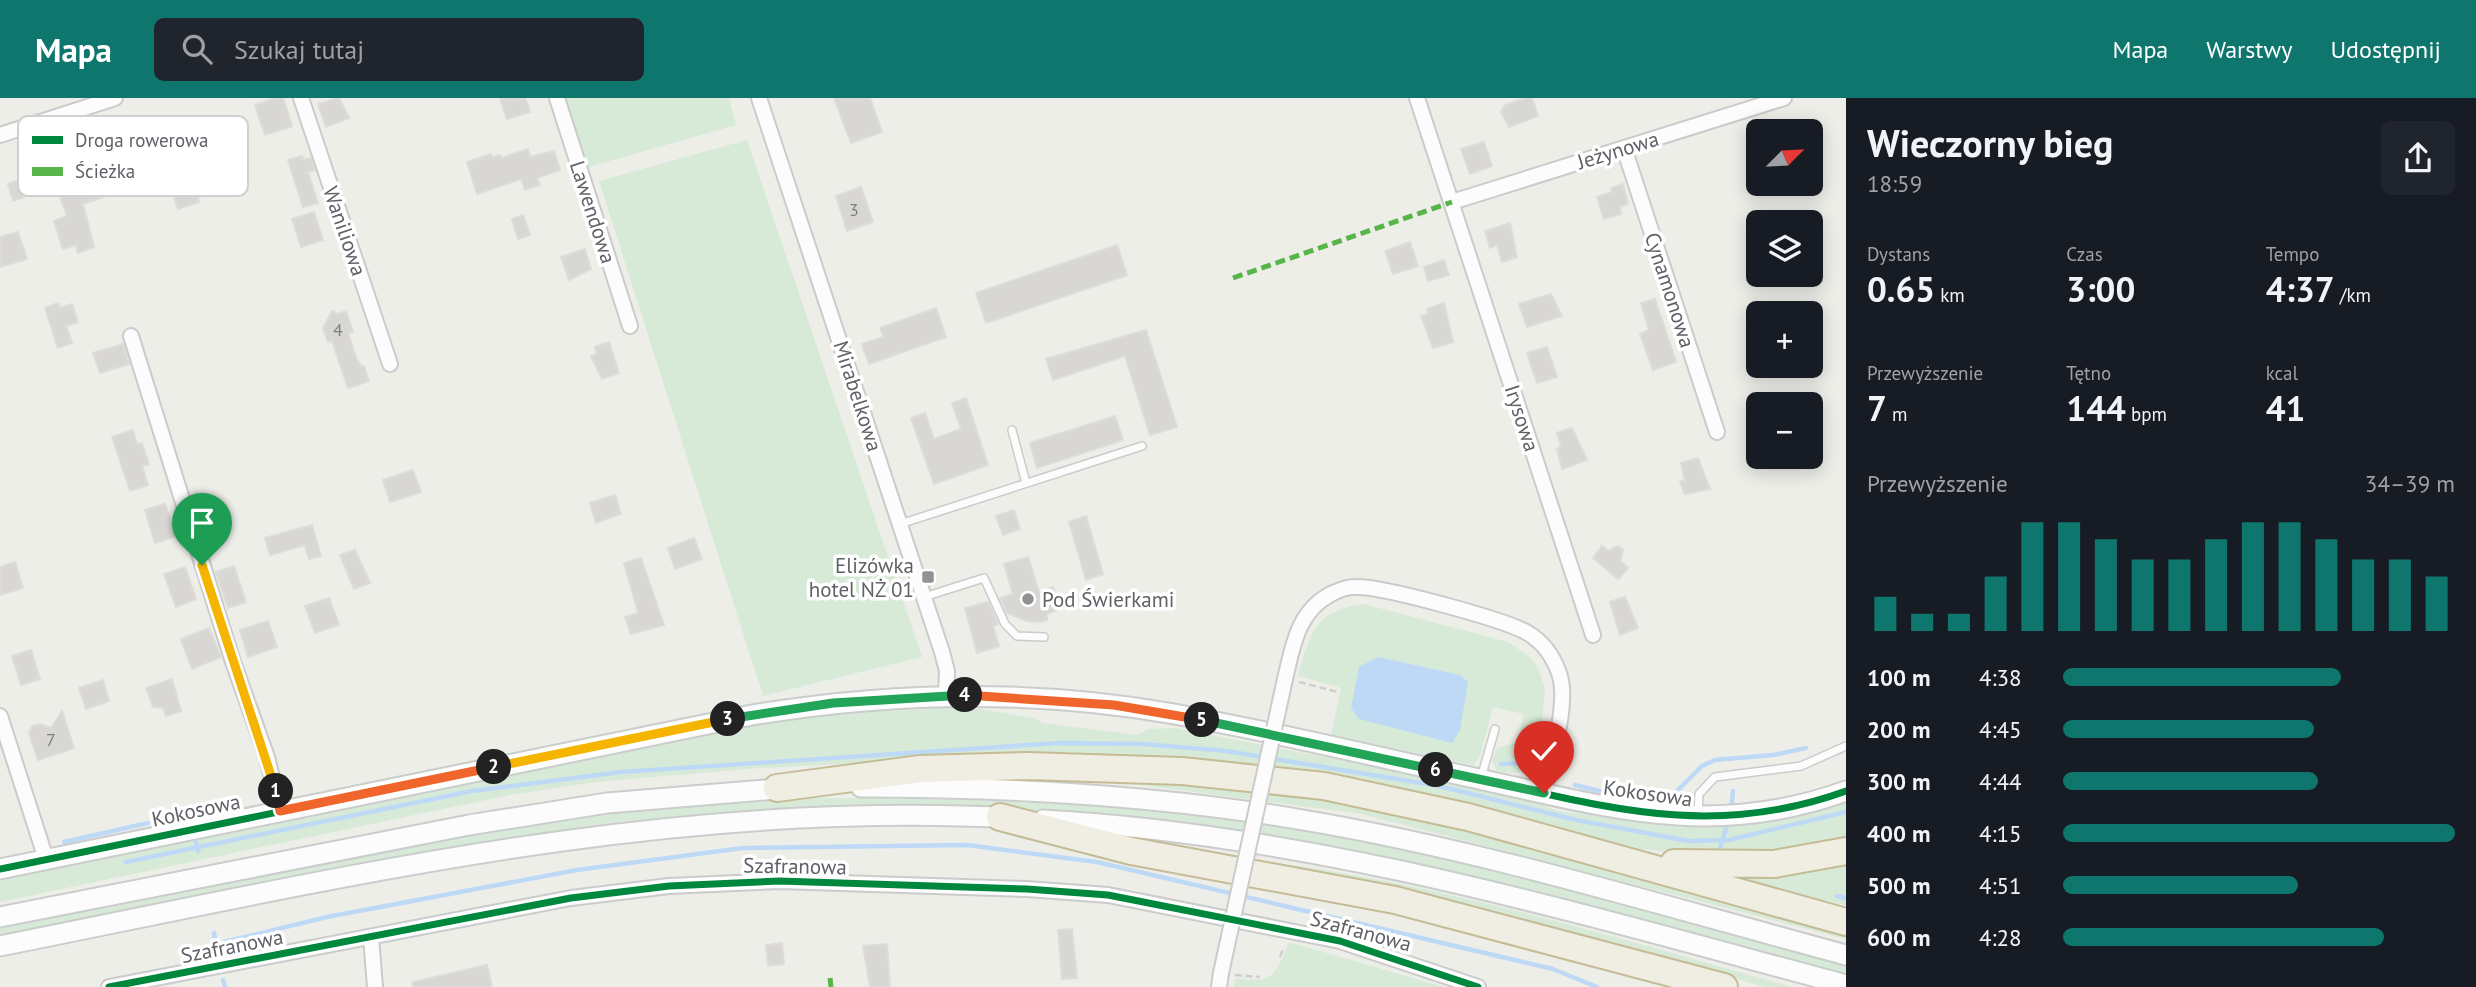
<!DOCTYPE html>
<html lang="pl">
<meta charset="utf-8">
<style>
:root{--surface:#171b24;--page:#20242c;--text:#f1f3f6;--muted:#9ea1a6;--accent:#0f766e}
body{margin:0;font-family:"PT Sans",sans-serif;background:var(--page);color:var(--text);height:100vh;display:flex;flex-direction:column;font-size:26px;white-space:nowrap}
*{box-sizing:border-box;margin:0}
p{font-size:23px;color:var(--muted)}
.icon{flex:none;width:38px;height:38px;fill:none;stroke:currentColor;stroke-width:2;stroke-linecap:round;stroke-linejoin:round}
.map{position:relative;flex:1;overflow:hidden}
.details{display:flex;flex-direction:column;background:var(--surface);width:630px}
.details>*{flex:none}
.needle{width:46px;rotate:66deg}
.buttons{position:absolute;left:1746px;top:21px;display:grid;gap:14px}
.buttons a{display:grid;place-items:center;width:77px;height:77px;border-radius:10px;background:var(--surface);box-shadow:0 4px 18px #0003;font-size:35px}
.pin{position:absolute;display:grid;place-items:center;width:60px;height:60px;color:#fff;margin:-72px -30px;border-radius:50% 50% 50% 0;rotate:-45deg;box-shadow:0 0 7px #0007}
.pin .icon{rotate:45deg}
.km{position:absolute;width:35px;height:35px;margin:-18px;border-radius:50%;background:#222;color:#fff;font-size:19px;line-height:35px;text-align:center}
.round{display:grid;place-items:center;flex:none;width:74px;height:74px;border-radius:10px;background:var(--page)}
.headline{display:flex;align-items:center;justify-content:space-between;height:119px;padding:0 21px}
h1{font-size:38px;font-weight:800;line-height:52px}
.metrics{display:grid;grid-template-columns:repeat(3,1fr);gap:10px;height:119px;padding:7px 21px}
.metrics div{display:grid;align-content:center}
.metrics b{font-size:35px;font-weight:800}
.metrics small{font-size:19px;font-weight:400}
.metrics p{font-size:19px}
.chart{height:196px;padding:14px 21px}
.chart p{display:flex;justify-content:space-between}
.chart svg{width:100%;height:126px;margin-top:7px;stroke:var(--accent);stroke-width:6}
ul{padding:0 21px;list-style:none;font-size:23px}
li{display:grid;grid-template-columns:112px 84px 1fr;align-items:center;height:52px}
li i{height:18px;border-radius:9px;background:var(--accent)}
header{display:flex;align-items:center;gap:42px;box-sizing:border-box;height:98px;padding:0 35px;background:var(--accent);color:#fff}
header strong{font-size:33px}
nav{display:flex;gap:38px;margin-inline-start:auto;font-size:24px}
.search{width:490px;height:63px;background:var(--page);display:flex;align-items:center;gap:18px;box-sizing:border-box;padding:0 24px;border-radius:10px;color:var(--muted);font-size:26px}
main{display:flex;flex:1;min-height:0}
.map>svg:first-child{display:block}
.green{fill:#d7ead7}
.water{fill:#bed9f6}
.lines{fill:none;stroke-linecap:round;stroke-linejoin:round}
.stream{stroke:#bed9f6;stroke-width:4.5}
.building{fill:#d8d7d4;stroke:#dddcd8;stroke-width:2}
.lane-casing{stroke:#cbcbcb;stroke-width:10}
.street-casing{stroke:#cbcbcb;stroke-width:18}
.secondary-casing{stroke:#cbcccc;stroke-width:23}
.highway-casing{stroke:#c5bb96;stroke-width:30}
.path{stroke:#ccd0cd;stroke-width:2.5;stroke-dasharray:7 3.5;stroke-linecap:butt}
.lane{stroke:#fcfcfc;stroke-width:7}
.street{stroke:#fcfcfc;stroke-width:14}
.secondary{stroke:#fcfcfc;stroke-width:19}
.highway{stroke:#f0eee2;stroke-width:26}
.street-bridge-casing{stroke:#cbcbcb;stroke-width:18;stroke-linecap:butt}
.street-bridge{stroke:#fcfcfc;stroke-width:14}
.quiet{stroke:#58b549;stroke-width:5;stroke-dasharray:10 5;stroke-linecap:butt}
.cycleway-casing{stroke:#fff;stroke-width:11}
.cycleway{stroke:#00873e;stroke-width:7}
.split-1-casing{stroke:#fff;stroke-width:14}
.split-2-casing{stroke:#fff;stroke-width:14}
.split-3-casing{stroke:#fff;stroke-width:14}
.split-4-casing{stroke:#fff;stroke-width:14}
.split-5-casing{stroke:#fff;stroke-width:14}
.split-6-casing{stroke:#fff;stroke-width:14}
.split-7-casing{stroke:#fff;stroke-width:14}
.split-1{stroke:#f5b400;stroke-width:9}
.split-2{stroke:#f0652b;stroke-width:9}
.split-3{stroke:#f5b400;stroke-width:9}
.split-4{stroke:#22a559;stroke-width:9}
.split-5{stroke:#f0652b;stroke-width:9}
.split-6{stroke:#22a559;stroke-width:9}
.split-7{stroke:#22a559;stroke-width:9}
.poi-dot{fill:#909294;stroke:#fff;stroke-width:2.5}
.labels{text-anchor:middle;dominant-baseline:central;stroke-width:7;stroke-linejoin:round;paint-order:stroke}
.number-label{font-size:18px;fill:#7d7f82}
.street-label{font-size:21px;fill:#5e6166;stroke:#fff}
.poi-label{font-size:21px;fill:#5e6166;stroke:#fff;text-anchor:end}
.key{fill:#fff;stroke:#cfd0d1;stroke-width:2}
.key-label{font-size:19px;fill:#5e6166}
</style>
<header>
<strong>Mapa</strong>
<div class="search"><svg class="icon" aria-label="search" viewBox="0 0 24 24"><circle cx="10" cy="10" r="6"/><path d="M15 15l6 6"/></svg>Szukaj tutaj</div>
<nav><a>Mapa</a><a>Warstwy</a><a>Udostępnij</a></nav>
</header>
<main>
<div class="map">
<svg width="1846" height="889" viewBox="0 0 1846 889">
<rect width="100%" height="100%" fill="#eeeee9"/>
<path class="green" d="M565,0H729L736,27L585,70Z
M747,42L922,559L763,598L599,83Z
M1364,506L1508,544L1529,558L1539,571L1545,592L1538,660C1527,678 1515,676 1497,673L1492,663L1497,650L1518,644L1523,616L1493,609L1480,658L1473,667L1331,637L1341,590L1298,578C1309,536 1315,512 1364,506Z
M890,607V613L968,609L1035,620L1042,625L1138,637L1148,631L1175,630L1453,684L1520,699L1559,713L1680,729H1725L1765,723L1846,702V741L1801,752L1695,756L1639,751L1360,680L1246,666L1065,654L747,671L596,684L510,697L0,804V782L84,762L757,626Z
M1114,676L1359,704L1846,831V841L1361,716L1119,684Z
M785,700C995,699 1205,707 1411,752C1557,785 1702,829 1846,868V876L1630,817L1421,766L1183,725L1005,710L785,711L614,724L296,781L0,838V829L506,731L619,714Z
M1220,758C1409,776 1609,837 1792,889H1765L1677,864Z
M1846,764V807L1721,780Z
M1289,844L1444,889H1234L1235,880C1273,886 1275,878 1289,844Z"/>
<path class="water" d="M1378,559L1460,577L1468,584L1460,632L1452,645L1359,621L1351,610L1359,569Z"/>
<g class="lines">
<path class="stream" d="M1501,666L1525,665
M1575,687L1628,700H1670L1702,668L1715,662L1773,657L1806,650
M1731,713L1733,693
M64,744L148,725
M196,744L198,753
M1719,754L1729,721
M126,764L472,693L621,674L1059,645L1143,646L1226,653L1439,688L1576,722L1689,743L1729,742L1846,714
M1837,798L1846,800
M214,835L217,852
M216,846L327,819L577,772L743,750L967,747L1097,764L1553,871L1597,889
M223,882L225,889"/>
</g>
<path class="building" d="M276,0H283L292,28L265,37L255,7Z
M339,0L349,20L326,29L318,6Z
M500,0H525L530,14L507,21Z
M834,0H870L882,34L851,45Z
M1526,0H1532L1538,18L1509,29L1501,14L1505,7Z
M1484,44L1492,68L1470,76L1461,51Z
M528,51L530,59L554,53L560,72L537,80L540,87L525,92L521,81L477,96L467,64L491,56L492,59L500,57L501,60Z
M302,58L303,62L311,60L315,72L308,74L318,105L303,109L288,62Z
M111,74L119,94L83,106L94,149L78,155L76,147L63,151L54,123L67,118L60,99L93,88L91,81Z
M27,79L32,96L13,103L8,86Z
M192,83L195,92L207,93L198,100L199,104L178,111L171,90Z
M1623,86L1628,106L1620,109L1621,116L1604,121L1597,99L1612,94L1611,90Z
M861,89L873,124L847,133L836,98Z
M314,114L323,142L301,149L292,121Z
M523,117L530,137L518,141L512,121Z
M1510,125L1517,159L1502,164L1497,147L1490,150L1485,133Z
M18,134L27,161L0,169V139Z
M1410,144L1418,168L1393,176L1385,153Z
M1117,147L1127,177L986,225L976,195Z
M585,151L591,171L569,182L561,159Z
M1444,162L1449,177L1428,183L1424,169Z
M1551,196L1562,218L1527,229L1519,206Z
M1655,201L1676,264L1653,272L1640,236L1649,232L1641,205Z
M58,205L60,210L72,206L78,224L66,228L72,245L58,250L45,210Z
M1444,205L1453,244L1433,250L1421,218L1428,216L1427,211Z
M936,210L946,239L869,266L862,246L884,239L880,230Z
M332,213L338,216L346,213L353,234L348,235L357,262L361,268H364L369,283L348,290L332,243L328,244L323,230Z
M1146,232L1177,329L1150,337L1125,258L1053,282L1046,261Z
M609,244L619,275L602,281L591,258L597,256L595,249Z
M123,246L129,266L100,275L93,255Z
M1547,249L1557,279L1537,285L1527,255Z
M966,300L988,367L934,386L911,320L925,315L934,341L961,331L952,305Z
M1115,318L1123,342L1037,370L1030,345Z
M1572,330L1587,362L1562,371L1557,351L1561,349L1557,335Z
M133,332L137,346L142,345L149,366L142,368L148,387L130,393L112,339Z
M1698,360L1710,391L1685,396L1680,384L1685,382L1681,365Z
M413,372L421,394L390,404L383,382Z
M615,397L621,416L596,425L590,405Z
M165,406L176,438L155,445L145,412Z
M1014,412L1020,431L1003,437L996,418Z
M1086,418L1103,476L1086,482L1069,424Z
M312,427L321,458L309,461L305,447L270,457L265,440Z
M694,440L702,461L675,471L668,450Z
M1602,448L1608,453L1618,448L1623,452L1620,463L1628,470L1618,481L1593,460Z
M355,452L370,485L354,491L340,457Z
M1028,459L1039,494L1053,489L1060,511L1047,516V522L1040,524L1027,523L1007,515L1000,500L1013,496L1004,466Z
M641,460L664,527L631,536L625,519L638,515L624,465Z
M15,464L23,490L0,497V469Z
M234,468L246,504L228,510L216,474Z
M185,469L196,501L176,509L164,476Z
M1625,499L1638,530L1620,537L1610,504Z
M329,500L339,527L315,535L305,508Z
M988,504L998,526L993,528L999,548L977,555L965,510Z
M268,523L277,549L248,559L240,532Z
M209,530L221,559L192,571L181,541Z
M31,552L40,581L21,587L12,558Z
M172,581L181,613L166,618L163,610L153,609L146,590Z
M103,582L109,603L86,611L79,590Z
M62,613L74,650L38,662L29,635L32,628L40,626L51,630Z
M1072,831L1077,880L1062,881L1058,832Z
M782,845L784,866L768,868L766,847Z
M887,846L890,889H870L863,848Z
M487,867L492,889H413V884Z"/>
<g class="lines">
<g class="lane-casing">
<path id="lane" d="M1012,332L1026,385
M900,426L1142,348
M924,499L984,480L1005,526L1017,538L1044,539
M1481,680L1495,631
M1698,716L1699,696L1715,679L1801,668L1846,648"/>
</g>
<g class="street-casing">
<path id="street" d="M301,0L390,266
M557,0L630,228
M759,0L942,554L947,573L946,597
M1417,0L1593,537
M0,37L115,0
M1624,50L1717,334
M1452,104L1784,0
M131,238L233,564L267,659L280,713
M1285,581C1293,547 1298,513 1331,496C1339,492 1348,488 1357,489C1385,489 1502,521 1526,534C1542,543 1553,558 1559,575C1570,605 1550,663 1544,695
M0,618L46,761
M371,839L375,889
M109,889L571,800L669,788L779,783L1027,791L1108,797L1340,843L1478,889
M1219,889L1221,875"/>
</g>
<g class="secondary-casing">
<path id="secondary" d="M861,689C1009,689 1157,697 1303,722C1487,753 1666,809 1846,857
M1043,722C1320,737 1580,816 1846,887
M0,771L752,617C891,594 1029,591 1168,615C1272,633 1376,659 1479,681C1610,710 1714,741 1846,693
M0,819L469,727L607,705L789,690
M0,848C336,781 667,701 1013,720"/>
</g>
<g class="highway-casing">
<path id="highway" d="M777,690L920,671L1029,668L1182,673L1324,688L1468,719L1846,824
M1000,719L1131,753L1395,802L1724,889
M1674,765L1774,766L1846,753"/>
</g>
<path class="path" d="M1299,584L1338,594
M1280,859L1283,851
M1235,877L1260,879"/>
<use href="#lane" class="lane"/>
<use href="#street" class="street"/>
<use href="#secondary" class="secondary"/>
<use href="#highway" class="highway"/>
<g class="street-bridge-casing">
<path id="street-bridge" d="M1221,875L1285,581"/>
</g>
<use href="#street-bridge" class="street-bridge"/>
<path class="quiet" d="M1233,180L1452,104
M830,880L831,889"/>
<g class="cycleway-casing">
<path id="cycleway" d="M0,771L752,617C891,594 1029,591 1168,615C1272,633 1376,659 1479,681C1610,710 1714,741 1846,693
M109,889L571,800L669,788L779,783L1027,791L1108,797L1340,843L1478,889"/>
</g>
<use href="#cycleway" class="cycleway"/>
</g>
<g class="lines">
<g class="split-1-casing">
<path id="split-1" d="M202,467L276,693"/>
</g>
<g class="split-2-casing">
<path id="split-2" d="M276,693L280,713L494,669"/>
</g>
<g class="split-3-casing">
<path id="split-3" d="M494,669L728,621"/>
</g>
<g class="split-4-casing">
<path id="split-4" d="M728,621L833,605L965,597"/>
</g>
<g class="split-5-casing">
<path id="split-5" d="M965,597L1114,607L1202,622"/>
</g>
<g class="split-6-casing">
<path id="split-6" d="M1202,622L1436,672"/>
</g>
<g class="split-7-casing">
<path id="split-7" d="M1436,672L1544,695"/>
</g>
<use href="#split-1" class="split-1"/>
<use href="#split-2" class="split-2"/>
<use href="#split-3" class="split-3"/>
<use href="#split-4" class="split-4"/>
<use href="#split-5" class="split-5"/>
<use href="#split-6" class="split-6"/>
<use href="#split-7" class="split-7"/>
</g>
<g class="poi-dot">
<rect x="921" y="472" width="14" height="14" rx="3.5"/>
<circle cx="1028" cy="501" r="7"/>
</g>
<g class="labels">
<g class="number-label">
<text x="854" y="111">3</text>
<text x="338" y="231">4</text>
<text x="51" y="641">7</text>
</g>
<g class="street-label">
<text transform="translate(1618 52) rotate(-17)">Jeżynowa</text>
<text transform="translate(593 114) rotate(72)">Lawendowa</text>
<text transform="translate(345 133) rotate(71)">Waniliowa</text>
<text transform="translate(1670 192) rotate(72)">Cynamonowa</text>
<text transform="translate(858 298) rotate(72)">Mirabelkowa</text>
<text transform="translate(1522 320) rotate(72)">Irysowa</text>
<text transform="translate(1648 695) rotate(8)">Kokosowa</text>
<text transform="translate(196 712) rotate(-12)">Kokosowa</text>
<text transform="translate(795 768) rotate(1)">Szafranowa</text>
<text transform="translate(1361 833) rotate(15)">Szafranowa</text>
<text transform="translate(232 848) rotate(-11)">Szafranowa</text>
</g>
<g class="poi-label">
<text x="914" y="467">Elizówka<tspan x="914" dy="24">hotel NŻ 01</tspan></text>
<text x="1042" y="501" text-anchor="start">Pod Świerkami</text>
</g>
</g>
<rect x="18" y="18" width="230" height="80" rx="10" class="key"/>
<rect x="32" y="38" width="31" height="8" fill="#00873e"/>
<rect x="32" y="69" width="31" height="9" fill="#58b549"/>
<g class="key-label">
<text x="75" y="49">Droga rowerowa</text>
<text x="75" y="80">Ścieżka</text>
</g>
</svg>
<div class="buttons">
<a><svg class="needle" viewBox="-14 -14 28 28"><path d="M0-13l5 13h-10z" fill="#e53935"/><path d="M0 13l5-13h-10z" fill="#9ea1a6"/></svg></a>
<a><svg class="icon" aria-label="layers" viewBox="0 0 24 24"><path d="M12 4l9 5-9 5-9-5zM3 14l9 5 9-5"/></svg></a>
<a>+</a>
<a>−</a>
</div>
<div class="pin" style="left:202px;top:467px;background:#1e9e55"><svg class="icon" aria-label="arrive" viewBox="0 0 24 24"><path d="M6 21V4h12l-3 4 3 4H6"/></svg></div>
<div class="pin" style="left:1544px;top:695px;background:#d93025"><svg class="icon" aria-label="check" viewBox="0 0 24 24"><path d="M5 12l5 5 9-10"/></svg></div>
<b class="km" style="left:276px;top:693px">1</b>
<b class="km" style="left:494px;top:669px">2</b>
<b class="km" style="left:728px;top:621px">3</b>
<b class="km" style="left:965px;top:597px">4</b>
<b class="km" style="left:1202px;top:622px">5</b>
<b class="km" style="left:1436px;top:672px">6</b>
</div>
<section class="details">
<div class="headline"><div><h1>Wieczorny bieg</h1><p>18:59</p></div><a class="round"><svg class="icon" aria-label="share" viewBox="0 0 24 24"><path d="M12 15V3M7 8l5-5 5 5M5 13v7h14v-7"/></svg></a></div>
<div class="metrics">
<div><p>Dystans</p><b>0.65<small> km</small></b></div>
<div><p>Czas</p><b>3:00</b></div>
<div><p>Tempo</p><b>4:37<small> /km</small></b></div>
</div>
<div class="metrics">
<div><p>Przewyższenie</p><b>7<small> m</small></b></div>
<div><p>Tętno</p><b>144<small> bpm</small></b></div>
<div><p>kcal</p><b>41</b></div>
</div>
<div class="chart"><p><span>Przewyższenie</span>34–39 m</p>
<svg viewBox="0 0 160 44" preserveAspectRatio="none"><path d="M5 44V32M15 44V38M25 44V38M35 44V25M45 44V6M55 44V6M65 44V12M75 44V19M85 44V19M95 44V12M105 44V6M115 44V6M125 44V12M135 44V19M145 44V19M155 44V25"/></svg>
</div>
<ul>
<li><b>100 m</b>4:38<i style="width:71%"></i></li>
<li><b>200 m</b>4:45<i style="width:64%"></i></li>
<li><b>300 m</b>4:44<i style="width:65%"></i></li>
<li><b>400 m</b>4:15<i style="width:100%"></i></li>
<li><b>500 m</b>4:51<i style="width:60%"></i></li>
<li><b>600 m</b>4:28<i style="width:82%"></i></li>
</ul>
</section>
</main>
